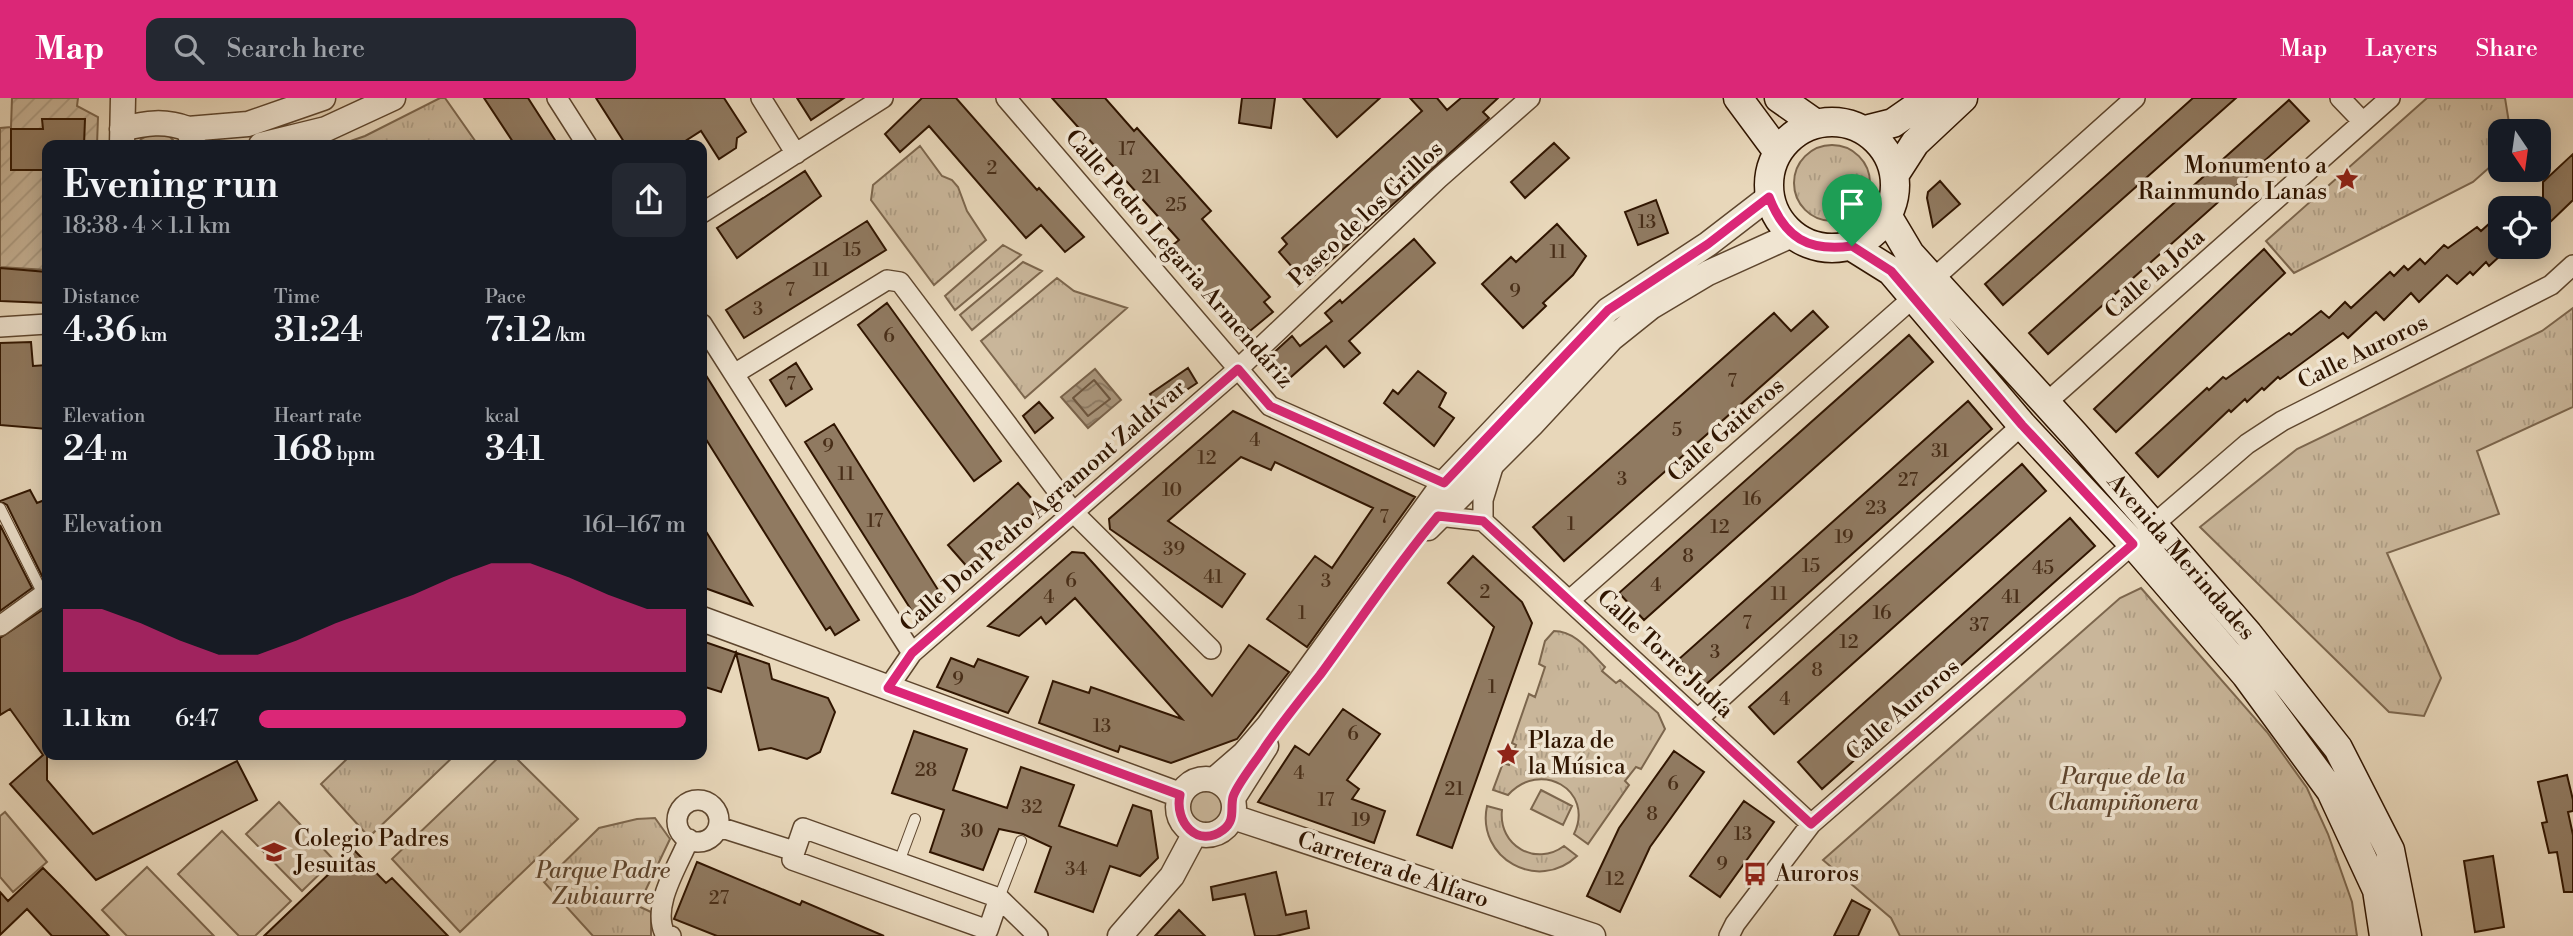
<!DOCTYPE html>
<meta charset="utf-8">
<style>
:root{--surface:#171b24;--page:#242831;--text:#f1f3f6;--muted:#9ea1a6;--accent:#db2777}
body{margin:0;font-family:"Libre Bodoni",serif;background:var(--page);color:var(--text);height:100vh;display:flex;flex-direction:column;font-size:26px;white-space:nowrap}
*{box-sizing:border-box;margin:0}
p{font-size:23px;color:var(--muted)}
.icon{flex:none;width:38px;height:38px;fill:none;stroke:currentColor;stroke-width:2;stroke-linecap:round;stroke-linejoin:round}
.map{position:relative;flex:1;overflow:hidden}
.panel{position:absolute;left:42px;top:42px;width:665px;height:620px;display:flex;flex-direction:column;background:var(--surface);border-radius:14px;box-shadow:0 4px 18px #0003}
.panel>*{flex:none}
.needle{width:46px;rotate:167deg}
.tools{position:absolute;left:2488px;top:21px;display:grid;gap:14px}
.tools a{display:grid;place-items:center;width:63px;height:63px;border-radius:14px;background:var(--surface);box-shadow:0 4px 18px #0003;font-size:35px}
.pin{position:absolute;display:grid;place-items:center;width:60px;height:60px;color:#fff;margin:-72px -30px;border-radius:50% 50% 50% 0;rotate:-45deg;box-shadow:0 0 7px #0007}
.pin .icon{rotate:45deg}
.round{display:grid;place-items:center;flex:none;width:74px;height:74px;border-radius:14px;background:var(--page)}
.summary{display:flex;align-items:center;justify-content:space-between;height:119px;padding:0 21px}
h1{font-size:38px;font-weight:600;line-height:52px}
.stats{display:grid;grid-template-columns:repeat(3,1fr);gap:10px;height:119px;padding:7px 21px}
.stats div{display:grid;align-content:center}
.stats b{font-size:35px;font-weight:600}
.stats small{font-size:19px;font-weight:400}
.stats p{font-size:19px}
.chart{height:196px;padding:14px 21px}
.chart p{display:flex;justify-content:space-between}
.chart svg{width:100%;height:126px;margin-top:7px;fill:var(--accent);opacity:.7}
ul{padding:0 21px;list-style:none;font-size:23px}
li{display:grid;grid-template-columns:112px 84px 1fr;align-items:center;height:52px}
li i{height:18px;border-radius:9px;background:var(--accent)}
header{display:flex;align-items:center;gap:42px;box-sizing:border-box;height:98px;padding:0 35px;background:var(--accent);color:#fff}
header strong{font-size:33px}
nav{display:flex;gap:38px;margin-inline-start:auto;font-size:24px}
.search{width:490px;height:63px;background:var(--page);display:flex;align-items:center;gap:18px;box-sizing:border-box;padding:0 24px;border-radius:14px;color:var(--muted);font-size:26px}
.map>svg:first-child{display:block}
.grass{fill:url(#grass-tufts);stroke:#7c664d;stroke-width:2}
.garden{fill:url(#garden-furrows);stroke:#7c664d;stroke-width:2}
.pitch{fill:#c9b69a;stroke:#7c664d;stroke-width:2}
.water{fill:url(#water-waves);stroke:#79624a;stroke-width:2}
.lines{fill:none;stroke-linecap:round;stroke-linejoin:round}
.shore{stroke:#6c553e;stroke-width:2}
.building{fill:#907a61;stroke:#301500;stroke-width:2}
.service-casing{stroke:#5e462e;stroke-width:12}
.minor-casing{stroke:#5e462e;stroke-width:22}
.tertiary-casing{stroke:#5e462e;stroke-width:27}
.secondary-casing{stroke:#301500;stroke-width:31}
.service{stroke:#f0e5d2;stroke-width:10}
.minor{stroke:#f0e5d2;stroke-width:19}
.tertiary{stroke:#f0e5d2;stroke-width:24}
.secondary{stroke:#f0e5d2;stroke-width:28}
.route-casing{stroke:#fff;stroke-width:14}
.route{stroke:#db2777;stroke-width:9}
.labels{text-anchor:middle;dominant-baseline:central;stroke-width:7;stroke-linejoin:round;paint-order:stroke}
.number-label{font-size:19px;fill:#482e18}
.poi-label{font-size:23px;fill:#301500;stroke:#f0e5d2;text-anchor:start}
.street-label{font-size:23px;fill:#301500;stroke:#f0e5d2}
.park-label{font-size:23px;font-style:italic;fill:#5e452e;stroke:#f0e5d2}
</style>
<header>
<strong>Map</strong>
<div class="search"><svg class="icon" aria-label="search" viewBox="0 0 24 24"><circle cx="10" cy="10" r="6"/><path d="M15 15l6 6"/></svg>Search here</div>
<nav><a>Map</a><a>Layers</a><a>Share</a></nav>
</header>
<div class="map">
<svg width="2573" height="838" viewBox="0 0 2573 838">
<defs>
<pattern id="grass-tufts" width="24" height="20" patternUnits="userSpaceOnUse" patternTransform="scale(1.75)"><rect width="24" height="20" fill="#c9b69a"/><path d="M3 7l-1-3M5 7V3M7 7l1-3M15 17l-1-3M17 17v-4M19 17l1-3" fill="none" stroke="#ad9c83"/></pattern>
<pattern id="garden-furrows" width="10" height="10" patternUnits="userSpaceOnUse" patternTransform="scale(1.75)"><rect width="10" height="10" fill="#c9b69a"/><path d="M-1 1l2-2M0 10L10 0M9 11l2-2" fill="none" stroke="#ad9c83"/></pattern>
<pattern id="water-waves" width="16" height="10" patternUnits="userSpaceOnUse" patternTransform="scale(1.75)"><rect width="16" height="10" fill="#a9957b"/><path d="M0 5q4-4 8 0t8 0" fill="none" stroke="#8a7862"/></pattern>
</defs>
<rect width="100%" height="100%" fill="#e8d7ba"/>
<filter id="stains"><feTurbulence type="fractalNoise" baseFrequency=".00286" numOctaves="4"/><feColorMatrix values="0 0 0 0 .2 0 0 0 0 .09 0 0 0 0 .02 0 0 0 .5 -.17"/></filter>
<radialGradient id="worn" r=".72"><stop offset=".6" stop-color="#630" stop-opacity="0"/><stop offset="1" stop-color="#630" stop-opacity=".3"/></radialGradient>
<path class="grass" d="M440,0H445L478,47H339L365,38Z
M2427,0H2505L2510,31L2501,33L2500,60L2473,84L2294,175L2266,143Z
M154,34L168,37L178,47H138L141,41Z
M1794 85a38 38 0 1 1 76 0a38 38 0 1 1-76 0Z
M920,48L942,78L952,82L958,89L967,113L986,142L934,187L871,102L873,87Z
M1003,147L1021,157L955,212L945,198Z
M1023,164L1042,173L972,232L960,217Z
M1057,180L1074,193L1127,210L1025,300L981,243Z
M2573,210V309L2477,353L2499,416L2387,455L2441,580L2424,618L2389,614L2200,429L2297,351L2542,233Z
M2141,490L2267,634L2307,690L2328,736L2352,804L2357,838H1900L1891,820L1823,762L2120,500Z
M1554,533C1576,533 1590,554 1605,569L1602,573L1616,585L1620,582L1658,615L1665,631L1641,671L1636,669L1625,683L1629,687L1588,746L1574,736C1595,692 1540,661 1508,697L1493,692L1503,665L1509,667L1516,647L1512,645L1529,596L1535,599L1545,569L1539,566L1545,543Z
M352,656H456L369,739L321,686Z
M502,656H512L578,721L460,834L392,761Z
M1187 707a20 20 0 1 1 40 0a20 20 0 1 1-40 0Z
M1541,692L1572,708L1563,727L1531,711Z
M1487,708L1502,712C1498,748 1536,769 1564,748L1577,758C1538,795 1476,760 1487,708Z
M655,720L670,741L638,808L651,814V838H593L544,784L599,730L637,721Z"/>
<path class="garden" d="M12,0H78L77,8L98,19L97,47H47V172L0,169V30L11,29Z"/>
<path class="pitch" d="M279,704L334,762L302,793L246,736Z
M5,714L47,764L13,794L0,779V718Z
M222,733L291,803L255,838H239L178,776Z
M147,769L214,838H127L102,812Z"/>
<path class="water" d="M1095,271L1121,302L1088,330L1061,299Z"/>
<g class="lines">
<path class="shore" d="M1094,282L1110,301L1088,318L1073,300Z"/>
</g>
<path class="building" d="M484,0H528L555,42L545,47H515Z
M596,0H724L746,34L737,40L736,50L719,61L701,33L679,47H626Z
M797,0H844L811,22Z
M922,0H956L1037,92L1039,90L1084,139L1065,154L1041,127L1026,140L929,28L900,54L885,36Z
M1052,0H1105L1134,33L1137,30L1211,113L1202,121L1270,199L1264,204L1273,214L1250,233L1244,227L1236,235L1169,159L1176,152L1173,147L1179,142Z
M1242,0H1275L1271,30L1239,25Z
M1303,0H1380L1337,39Z
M1410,0H1437L1447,12L1461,0H1498L1483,14L1489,20L1310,181L1303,173L1299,177L1279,154L1287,146L1282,140L1422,13Z
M2193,0H2236L2003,207L1985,186Z
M2289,2L2309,23L2048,256L2029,235Z
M42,21H85L84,47H47V72H11V31H43Z
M1554,45L1569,60L1525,100L1511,84Z
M2573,56V102L2543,131V84Z
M805,73L821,98L737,160L717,130Z
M1940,83L1960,106L1933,129L1927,100L1928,94Z
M1656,102L1668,135L1638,147L1625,114Z
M2501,115V157L2489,168L2486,164L2473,177L2470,174L2457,186L2447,177L2419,204L2411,195L2384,222L2376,214L2348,240L2343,235L2280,281L2278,279L2264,292L2262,290L2247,304L2245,301L2231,314L2229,312L2158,379L2136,355L2207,290L2209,292L2223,279L2226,281L2289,235L2291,237L2321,213L2329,220L2345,204L2351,210L2390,174L2394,178L2404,168L2408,172L2420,161L2425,166L2444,147L2448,150L2477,129L2481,133Z
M867,123L886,152L744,240L726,212Z
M1557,126L1586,158L1573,177L1543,205L1546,208L1523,230L1482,186L1511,159L1516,164Z
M1414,141L1435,165L1349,243L1360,255L1344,269L1326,248L1282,287L1268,270V260L1292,238L1300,248L1332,223L1325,215L1340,202L1342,205Z
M2264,151L2285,175L2116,334L2094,311Z
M0,170L47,174V205L0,203Z
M887,205L1001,363L974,383L858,227Z
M1813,213L1828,229L1564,463L1533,429L1774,215L1791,233Z
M1909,237L1933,264L1644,522L1619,495Z
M31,244L33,268L47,267V331L0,327V245Z
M796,265L812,291L786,308L770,282Z
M1188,270L1197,285L1159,310L1150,296Z
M702,271L859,522L835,537L830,529L826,532L702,335Z
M1418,273L1446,295L1439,309L1454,320L1434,348L1384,305L1393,292L1398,296Z
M1968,303L1992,331L1703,589L1679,561Z
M1039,304L1053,320L1035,335L1023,318Z
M1233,313L1415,399L1307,549L1267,521L1315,458L1332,470L1373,410L1275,364L1271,372L1241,359L1168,423L1245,476L1222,509L1110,431L1109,421Z
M834,326L940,495L915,518L805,344Z
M2022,366L2046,393L1774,636L1749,609Z
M1018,385L1040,410L970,472L948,447Z
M30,392L37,405L47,401V482H44L7,407L0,403Z
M2070,420L2095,448L1822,691L1798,664Z
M0,427L32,490L0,513Z
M702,427L723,461L752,507L702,489Z
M1072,454L1084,455L1212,598L1249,547L1289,574L1237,641L1171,665L1120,648L1118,654L1039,625L1053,583L1089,595L1091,589L1182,621L1075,500L1046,526L1041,519L1019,538L988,528Z
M1473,458L1522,504L1532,525L1452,750L1417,737L1494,529L1448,485Z
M47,509V682L93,736L237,663L257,702L96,782L10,686L43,657L10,611L0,617V540Z
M702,543L769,566L772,581L828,600L835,614L820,654L807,661L771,650L759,652L736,555L721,594L702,588Z
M951,560L974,569L978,561L1028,579L1008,615L937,589Z
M1343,611L1380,636L1347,682L1359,691L1352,701L1385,713L1374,745L1258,704L1295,648L1309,657Z
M914,633L967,651L953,692L1007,710L1021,669L1074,687L1059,728L1117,748L1133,707L1151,713L1158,760L1140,778L1110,768L1093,814L1035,794L1051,749L1023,736L999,731L983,772L930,754L944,712L892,695Z
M1674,653L1704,674L1650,749L1620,814L1587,798L1619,730Z
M2567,677L2573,702V713L2568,714L2573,737V794H2564L2557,754L2549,755L2542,725L2547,724L2538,684Z
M1744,703L1774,724L1720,799L1690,778Z
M354,752L386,785L392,780L448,838H264Z
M2493,758L2504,829L2475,834L2464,763Z
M697,764L800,807L802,803L884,838H717L674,821Z
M43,770L61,788L109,838H52L27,811L0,837V794L8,803Z
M1276,774L1286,817L1306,813L1309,830L1276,838H1255L1245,796L1213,802L1211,789Z
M1852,802L1870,812L1858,838H1834Z
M1179,812L1205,838H1155Z"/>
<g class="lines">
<g class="service-casing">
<path id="service" d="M0,410L43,496
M899,764L915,721
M999,800L1021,743"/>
</g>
<g class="minor-casing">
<path id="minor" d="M557,0L587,47
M761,0L796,56
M1006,0L1270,308L1444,385
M2340,0L2363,24
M702,115L883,0
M1933,181L2135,0
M702,226L912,555
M0,229L47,226
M734,276L887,182L900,184L1074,415L1211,551
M2046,305L2390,0
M1438,418L1483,423L1811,726
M1483,423V402L1494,366
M2153,427L2247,346L2282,323L2551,187L2573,167
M1571,501L1914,199
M0,528L47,494
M888,590L912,555L1238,271L1438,81L1530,0
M1699,620L2022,327
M677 723a21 21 0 1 1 42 0a21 21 0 1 1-42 0Z
M719,729L794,753
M803,730L999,800L988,832L792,762Z
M999,800L1038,838
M671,838L665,836C651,808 678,768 689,741
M1729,838L1735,826L1811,726L2133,446"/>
</g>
<g class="tertiary-casing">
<path id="tertiary" d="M122,31C146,25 165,22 188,31L194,47
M188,31L248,26L323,0
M122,47L123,0
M261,47L326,31L393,0
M1428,430L1531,327L1611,241L1651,209L1708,175L1792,137
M702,521L1180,697
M1178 709a28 28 0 1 1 56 0a28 28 0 1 1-56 0Z
M1214,682L1244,656L1269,627L1444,385L1608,212L1708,146L1769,99
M1233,700L1266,648
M1233,719L1593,838
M1120,838L1172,778L1195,735"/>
</g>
<g class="secondary-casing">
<path id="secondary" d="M1738,0L1778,54
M1779,0L1816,26
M1769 87a63 63 0 1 1 126 0a63 63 0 1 1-126 0Z
M1865,32L1893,25L1929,0
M1895,76L1915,45L1963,0
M1888,119L1910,156L2075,337L2248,536L2338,650L2390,752L2407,838
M1851,148L1891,173L2022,327L2133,446L2246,577L2331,693L2377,792L2384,838"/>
</g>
<use href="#service" class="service"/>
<use href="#minor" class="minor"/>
<use href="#tertiary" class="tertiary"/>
<use href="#secondary" class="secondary"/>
</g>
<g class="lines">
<g class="route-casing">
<path id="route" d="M1769,99C1785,140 1808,154 1852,148L1891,173L2022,327L2133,446L1811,726L1483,423L1438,418C1395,469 1359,524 1320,577C1301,601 1282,624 1265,649C1257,662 1237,686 1233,699C1230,711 1236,722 1223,732C1198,751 1174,724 1180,697L888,590L912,555L1238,271L1270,308L1444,385L1608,212L1708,146Z"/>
</g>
<use href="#route" class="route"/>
</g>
<defs>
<g id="sight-bare" transform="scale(1.89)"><path d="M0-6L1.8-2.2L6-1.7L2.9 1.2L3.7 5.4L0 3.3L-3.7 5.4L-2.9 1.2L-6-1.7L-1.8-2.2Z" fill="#8f2418" stroke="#f0e5d2" stroke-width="2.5" paint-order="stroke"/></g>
<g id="school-bare" transform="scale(1.89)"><path d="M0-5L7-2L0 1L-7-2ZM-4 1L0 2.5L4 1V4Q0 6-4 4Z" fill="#8f2418" stroke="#f0e5d2" stroke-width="2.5" paint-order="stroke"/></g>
<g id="bus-bare" transform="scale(1.89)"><path d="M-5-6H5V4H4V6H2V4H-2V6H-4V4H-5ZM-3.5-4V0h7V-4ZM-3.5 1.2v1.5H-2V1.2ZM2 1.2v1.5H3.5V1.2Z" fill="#8f2418" stroke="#f0e5d2" stroke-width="2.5" paint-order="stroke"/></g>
</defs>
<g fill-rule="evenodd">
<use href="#sight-bare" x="2347" y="81"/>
<use href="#sight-bare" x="1508" y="656"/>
<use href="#school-bare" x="274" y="754"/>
<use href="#bus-bare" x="1755" y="776"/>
</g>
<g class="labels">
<g class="number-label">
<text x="1127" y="51">17</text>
<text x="992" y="70">2</text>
<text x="1151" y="79">21</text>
<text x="1176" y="107">25</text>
<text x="1647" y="124">13</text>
<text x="852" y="152">15</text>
<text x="1558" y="154">11</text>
<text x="821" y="172">11</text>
<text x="790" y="192">7</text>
<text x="1515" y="193">9</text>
<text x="758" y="211">3</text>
<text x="889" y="238">6</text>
<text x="1732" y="283">7</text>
<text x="791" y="286">7</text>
<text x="1677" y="332">5</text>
<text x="1255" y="342">4</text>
<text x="828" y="348">9</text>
<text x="1940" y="353">31</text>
<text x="1207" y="360">12</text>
<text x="846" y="376">11</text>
<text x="1622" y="381">3</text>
<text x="1908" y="382">27</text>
<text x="1172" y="392">10</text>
<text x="1752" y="401">16</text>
<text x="1876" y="410">23</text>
<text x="1384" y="419">7</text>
<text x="875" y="423">17</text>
<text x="1571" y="426">1</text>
<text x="1720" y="429">12</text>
<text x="1844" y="439">19</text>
<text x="1174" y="451">39</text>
<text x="1688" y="458">8</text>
<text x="1811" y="468">15</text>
<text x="2043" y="470">45</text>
<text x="1213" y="479">41</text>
<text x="1071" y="483">6</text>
<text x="1326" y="483">3</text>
<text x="1656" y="487">4</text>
<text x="1485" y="494">2</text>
<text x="1779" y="496">11</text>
<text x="1049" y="499">4</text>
<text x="2011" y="499">41</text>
<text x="1302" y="515">1</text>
<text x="1882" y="515">16</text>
<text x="1747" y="525">7</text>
<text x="1979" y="527">37</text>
<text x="1849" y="544">12</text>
<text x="1715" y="554">3</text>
<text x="1817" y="572">8</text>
<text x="958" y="581">9</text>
<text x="1492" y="589">1</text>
<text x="1785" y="601">4</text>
<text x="1102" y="628">13</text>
<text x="1353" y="636">6</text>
<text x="926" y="672">28</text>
<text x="1299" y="675">4</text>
<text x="1673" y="686">6</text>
<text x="1454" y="691">21</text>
<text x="1326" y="702">17</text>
<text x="1032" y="709">32</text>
<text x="1652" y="716">8</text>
<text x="1361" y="722">19</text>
<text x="972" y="733">30</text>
<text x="1743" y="736">13</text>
<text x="1722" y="766">9</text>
<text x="1076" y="771">34</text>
<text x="1615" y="781">12</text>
<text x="719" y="800">27</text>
</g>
<g class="poi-label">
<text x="2327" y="68" text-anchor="end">Monumento a<tspan x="2327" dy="26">Rainmundo Lanas</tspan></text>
<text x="1528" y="643">Plaza de<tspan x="1528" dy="26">la Música</tspan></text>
<text x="294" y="741">Colegio Padres<tspan x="294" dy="26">Jesuitas</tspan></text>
<text x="1775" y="776">Auroros</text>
</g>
<g class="street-label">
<text transform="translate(1366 116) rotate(-43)">Paseo de los Grillos</text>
<text transform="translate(1179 161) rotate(49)">Calle Pedro Legaria Armendáriz</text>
<text transform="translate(2155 176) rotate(-41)">Calle la Jota</text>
<text transform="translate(2363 254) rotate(-26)">Calle Auroros</text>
<text transform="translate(1726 332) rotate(-41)">Calle Gaiteros</text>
<text transform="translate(1043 408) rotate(-41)">Calle Don Pedro Agramont Zaldívar</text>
<text transform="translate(2181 459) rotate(49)">Avenida Merindades</text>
<text transform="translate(1665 556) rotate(43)">Calle Torre Judía</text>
<text transform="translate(1903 612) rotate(-41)">Calle Auroros</text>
<text transform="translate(1393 772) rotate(18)">Carretera de Alfaro</text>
</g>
<g class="park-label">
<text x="2123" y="679">Parque de la<tspan x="2123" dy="26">Champiñonera</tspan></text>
<text x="603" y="773">Parque Padre<tspan x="603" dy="26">Zubiaurre</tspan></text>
</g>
</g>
<rect width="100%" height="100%" filter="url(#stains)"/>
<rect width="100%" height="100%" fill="url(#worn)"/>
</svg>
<div class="tools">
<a><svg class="needle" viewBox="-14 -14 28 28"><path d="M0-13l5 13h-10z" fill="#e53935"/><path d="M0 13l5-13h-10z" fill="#9ea1a6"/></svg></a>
<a><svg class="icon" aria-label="locate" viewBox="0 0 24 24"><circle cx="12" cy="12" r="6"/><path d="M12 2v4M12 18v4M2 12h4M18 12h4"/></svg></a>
</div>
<div class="pin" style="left:1852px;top:148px;background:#1e9e55"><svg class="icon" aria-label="arrive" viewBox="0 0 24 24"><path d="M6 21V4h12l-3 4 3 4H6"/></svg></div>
<section class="panel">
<div class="summary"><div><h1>Evening run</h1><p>18:38 · 4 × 1.1 km</p></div><a class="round"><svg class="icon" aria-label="share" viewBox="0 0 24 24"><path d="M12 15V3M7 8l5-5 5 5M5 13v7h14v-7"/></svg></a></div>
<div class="stats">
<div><p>Distance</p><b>4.36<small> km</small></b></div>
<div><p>Time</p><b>31:24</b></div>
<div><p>Pace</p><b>7:12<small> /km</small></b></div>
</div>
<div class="stats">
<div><p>Elevation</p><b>24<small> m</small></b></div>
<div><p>Heart rate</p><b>168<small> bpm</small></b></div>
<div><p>kcal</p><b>341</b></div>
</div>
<div class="chart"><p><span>Elevation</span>161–167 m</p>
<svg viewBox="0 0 160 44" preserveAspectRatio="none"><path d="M0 44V22L10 22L20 27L30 33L40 38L50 38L60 33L70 27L80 22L90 17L100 11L110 6L120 6L130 11L140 17L150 22L160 22V44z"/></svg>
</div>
<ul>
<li><b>1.1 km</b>6:47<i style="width:100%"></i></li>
</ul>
</section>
</div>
